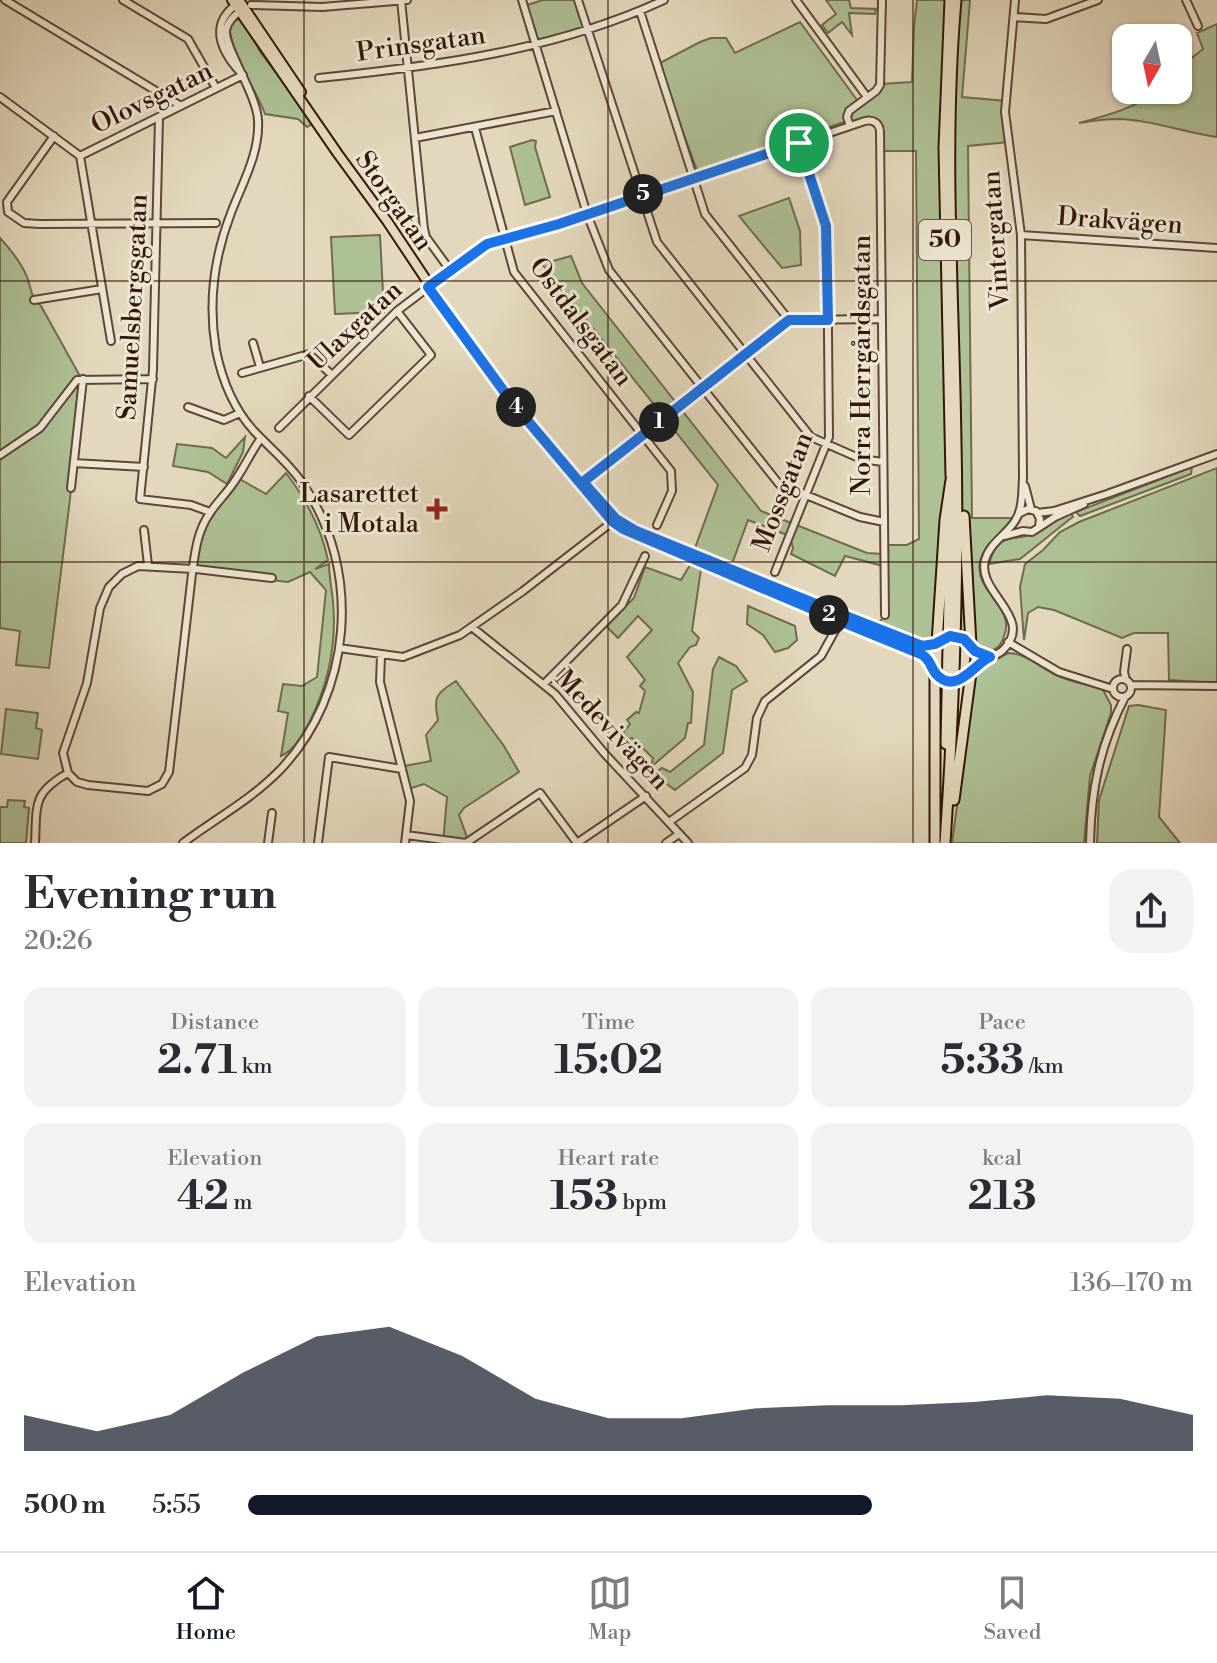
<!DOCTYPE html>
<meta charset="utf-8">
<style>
:root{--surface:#fff;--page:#f2f2f3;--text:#2b2b33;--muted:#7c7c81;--line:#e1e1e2;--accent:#111827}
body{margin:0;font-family:"Libre Bodoni",serif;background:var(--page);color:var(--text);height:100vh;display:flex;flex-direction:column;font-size:30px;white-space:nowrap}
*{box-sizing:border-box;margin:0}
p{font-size:26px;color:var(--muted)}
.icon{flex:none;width:44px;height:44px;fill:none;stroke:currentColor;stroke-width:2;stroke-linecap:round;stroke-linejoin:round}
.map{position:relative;height:843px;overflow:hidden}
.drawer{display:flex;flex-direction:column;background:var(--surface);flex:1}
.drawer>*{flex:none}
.needle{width:52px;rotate:189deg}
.buttons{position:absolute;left:1112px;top:24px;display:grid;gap:16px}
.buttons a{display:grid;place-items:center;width:80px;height:80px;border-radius:16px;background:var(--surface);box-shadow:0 2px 6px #0004;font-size:40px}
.pin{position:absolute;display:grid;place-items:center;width:68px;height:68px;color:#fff;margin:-34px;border:4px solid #fff;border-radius:50%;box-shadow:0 2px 8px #0007}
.km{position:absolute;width:40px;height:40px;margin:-20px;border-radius:50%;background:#222;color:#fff;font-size:22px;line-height:40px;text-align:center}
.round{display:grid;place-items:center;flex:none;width:84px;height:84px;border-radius:24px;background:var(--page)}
.summary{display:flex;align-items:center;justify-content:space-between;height:136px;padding:0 24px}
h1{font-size:44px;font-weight:700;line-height:60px}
.stats{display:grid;grid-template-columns:repeat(3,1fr);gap:12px;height:136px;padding:8px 24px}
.stats div{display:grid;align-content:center;border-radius:20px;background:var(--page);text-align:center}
.stats b{font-size:40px;font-weight:700}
.stats small{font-size:22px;font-weight:400}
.stats p{font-size:22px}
.chart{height:224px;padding:16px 24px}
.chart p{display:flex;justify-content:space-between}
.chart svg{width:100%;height:144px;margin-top:8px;fill:var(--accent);opacity:.7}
ul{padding:0 24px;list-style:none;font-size:26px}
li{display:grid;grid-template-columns:128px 96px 1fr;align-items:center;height:60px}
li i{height:20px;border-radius:10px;background:var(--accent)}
.tab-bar{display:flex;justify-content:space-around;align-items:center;height:112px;border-top:2px solid var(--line);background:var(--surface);font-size:22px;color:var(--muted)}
.tab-bar a{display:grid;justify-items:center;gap:4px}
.tab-bar .selected{color:var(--accent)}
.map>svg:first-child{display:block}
.green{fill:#aec095;stroke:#706b4e;stroke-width:2}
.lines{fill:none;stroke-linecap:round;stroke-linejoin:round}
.minor-casing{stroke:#5f4634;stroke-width:10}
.major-casing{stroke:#331607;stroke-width:12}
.highway-casing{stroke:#331607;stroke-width:13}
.minor{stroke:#ede6d4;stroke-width:6}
.major{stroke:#e3d8bd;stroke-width:8}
.highway{stroke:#e3d8bd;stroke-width:9}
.major-bridge-casing{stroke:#331607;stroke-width:12;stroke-linecap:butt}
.major-bridge{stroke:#e3d8bd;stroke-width:8}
.route-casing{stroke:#fff;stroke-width:16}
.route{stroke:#1a73e8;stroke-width:10}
.grid{fill:none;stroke:#331607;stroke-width:2;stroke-opacity:0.55}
.poi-dot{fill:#8f2418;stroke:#ede6d4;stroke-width:3}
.labels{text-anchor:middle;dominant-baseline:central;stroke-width:6;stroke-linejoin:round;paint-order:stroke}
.shield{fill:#ede6d4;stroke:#6b5444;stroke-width:2}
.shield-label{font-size:24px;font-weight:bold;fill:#331607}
.street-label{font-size:26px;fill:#331607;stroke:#ede6d4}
.poi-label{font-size:26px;fill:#331607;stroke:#ede6d4;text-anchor:end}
</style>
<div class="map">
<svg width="1217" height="843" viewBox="0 0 1217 843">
<rect width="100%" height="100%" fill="#e3d8bd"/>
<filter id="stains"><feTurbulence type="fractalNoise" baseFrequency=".0025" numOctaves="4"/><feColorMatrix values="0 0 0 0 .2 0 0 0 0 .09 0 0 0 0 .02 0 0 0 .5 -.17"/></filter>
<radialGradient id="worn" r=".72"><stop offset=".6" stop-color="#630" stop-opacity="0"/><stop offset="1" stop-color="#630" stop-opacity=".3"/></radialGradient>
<path class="green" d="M543,0H575L584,29L539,43L527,5Z
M826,0H849L851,8L876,9L875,14L849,13L852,35L842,22L828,33L822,25L836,14Z
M917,0H970L962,97L1006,101L1009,142L968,146L972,518H1014C1003,532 984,544 980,562C974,592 1016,607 1004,636C1001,646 996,650 987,652L977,648L972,631L937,632L933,641L922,643L875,626L886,615L883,566L845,556L835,576L791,554L793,548L790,536L748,520L732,564L695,548L718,485L542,264L571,256L582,283L761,511L867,553L883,554L884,545H907L919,539L916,151H882V129L873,120L849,128C850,107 864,101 881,91V84L912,82L914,26Z
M239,19L243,21L261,53L314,123L307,127L298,119L265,114C257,90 222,43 232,22Z
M800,22L857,100L850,106L844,122L698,173L658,64L700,42L711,38H726L735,53Z
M1217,24V137C1182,132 1152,120 1117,119C1104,119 1091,121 1079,123C1104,116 1133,109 1154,93L1153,90H1178V69L1203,49L1197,33Z
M532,140L536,141L535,147L550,197L525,205L510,147Z
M789,198L800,231L801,265L782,268L739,216Z
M380,235L384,312L335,314L331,237Z
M0,238C11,250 21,262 27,277C32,290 30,297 41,306L81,378L70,499L49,668L16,665L20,631L0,628Z
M245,437L243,452L227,484L208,472L173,466L177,444L212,448L226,458Z
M1192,467L1191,474L1080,516L1076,512Z
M1217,468V683L1169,680L1168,633H1134L1122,638L1054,610L1038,607L1028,613L1024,640L1020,587L1025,564L1043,550L1060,532L1079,522Z
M286,473C306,499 321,527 328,560L315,569L329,564C329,577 332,589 333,602C337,645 328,685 309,723C302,735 295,750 281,756L288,713L278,711L283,684L302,686L317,677L326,590L310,572L288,582L192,571L209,511L238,478L266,494Z
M1071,513L1073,517L1070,519L1020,559L989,564C999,530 1012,543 1035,533C1047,527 1058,518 1071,513Z
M690,565L701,569L692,631L699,638L696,645L690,647L678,663L693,692L691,723H688L685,738L651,767L653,758L632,738L629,740L623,733L630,724L627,720L636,712L639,713L645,691L640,686L645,680L627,657L652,630L638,616L618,638L606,626L634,598L645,567L681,580Z
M748,606L795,626L797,640L788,648L775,652L763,635L747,624Z
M1008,653C1026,653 1041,668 1056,675C1071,682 1086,685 1102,688L1111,705V713L1090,776L1084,843H952L975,671Z
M719,657L736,666L747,681L732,690L723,753L675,790L653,774L662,768L670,772L704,745L713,669Z
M456,681L504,746L519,772L464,808L459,815L469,843H443L447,797L424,784L405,790L399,767L431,761L426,735L438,720C433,696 436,694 456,681Z
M1138,705L1166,710L1159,817L1180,843H1097L1099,800L1129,706Z
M6,709L38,713L36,728L42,730L38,759L1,754Z
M8,800L25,801L24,807L29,808L26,843H0V807H7Z"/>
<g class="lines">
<g class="minor-casing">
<path id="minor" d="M5,0L181,106
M123,0L188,39L216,88
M401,0L424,229L426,237L450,270
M522,0L587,214L609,270L779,484L860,517L884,522
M578,0L657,242L811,437L861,459L883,462
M796,0L867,97
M1186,0L1198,26
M237,4C209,24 220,50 240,72
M251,5L322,7L407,0
M640,11L705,214L789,320
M1014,17L1046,19L1098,0
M319,78C437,66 556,50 664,0
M0,97L80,156
M159,117L153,370L140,499L191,505L210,512
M850,126L847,117L849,111L876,91L880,85L882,0
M475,128L514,272L671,471L672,491L657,525
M54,136L7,202L8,212L24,223L40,224L216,223
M415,138L556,111
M80,156L111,341
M80,156L243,75
M1021,235L1217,248
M34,300L102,289
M253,343L260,367
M242,373L309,354L331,374
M309,396L349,435L431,355L397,311
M188,407L224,420L240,413
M279,428L397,311L484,245L559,224L865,121C873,119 879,123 880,131L885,615
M261,438C251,452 244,468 234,482C227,493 217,502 210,513C197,531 195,553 192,574L169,772L162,784L148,791L88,785L77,782L68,773L63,753L87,683L100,608L109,587L122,574L138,566L193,569H196L272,578
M0,455L40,428L77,380L153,379
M74,463L144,467
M580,484L789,320L882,319
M1025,486L1031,509
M71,488L83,379
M1020,513L1028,509L1036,511L1040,519L1039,526
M1037,513L1054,511L1107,494L1217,454
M144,530L148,565
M1004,536L1023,531L1032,532L1055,517L1084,504
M775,572L829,437L827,229L799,143
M473,628L555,694L605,754L688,843
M1008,642L1059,672L1113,689
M339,648L403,657L460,635L523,591L616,519
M381,656L380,682L410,801L405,843
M975,666C983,660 994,657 1002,651C1037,618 976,593 985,560C989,544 1006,535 1015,521C1023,509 1022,492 1023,478L1021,235L1005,112L1015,0
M1113 688a9 9 0 1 1 18 0a9 9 0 1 1-18 0Z
M1126,680L1124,672L1127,649
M544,684L622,605L645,556
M1131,685L1217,686
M669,822L745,768L752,755L757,718L765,701L821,656L842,618
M406,835L466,843L540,793L577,843
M35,843C37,805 32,793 68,773
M183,843C215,819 252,799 280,770C352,695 363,571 303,484C290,464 271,449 254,431C233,408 222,380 216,350C208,303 214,257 231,213C242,184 260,153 258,120C257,95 224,47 226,30C228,21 234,16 240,11
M268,843L272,813
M318,843L329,757L402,769
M577,843L646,796
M666,843L679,834
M1090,843C1091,790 1100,745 1125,697"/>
</g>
<g class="major-casing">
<path id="major" d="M232,0L338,154L387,221L461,332L511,401L613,522L635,534L921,654L931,662
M239,0L301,92
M827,609L914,644H935
M968,641C978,652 978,664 968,675"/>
</g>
<g class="highway-casing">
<path id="highway" d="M950,0L944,148L951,476
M964,516L971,645
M937,643L945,520L951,480
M935,671V843
M946,744L951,503
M954,800L971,673
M945,843C954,710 959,577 956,443C954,295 943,147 956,0"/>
</g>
<use href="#minor" class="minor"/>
<use href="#major" class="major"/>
<use href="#highway" class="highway"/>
<g class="major-bridge-casing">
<path id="major-bridge" d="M941,640L952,636L964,639
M939,676L950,681L964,678"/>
</g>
<use href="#major-bridge" class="major-bridge"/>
</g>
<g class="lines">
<g class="route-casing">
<path id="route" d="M799,143L826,226L828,320H789L583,482L616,519L613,522L623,529L840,621L843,615L922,646L935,644L950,636L964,639L975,651L990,657C974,664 956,696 936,674C930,666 930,659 921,654L840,621L843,615L636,531L616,519L613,522L511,401L428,287L487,244L559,224L799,143"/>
</g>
<use href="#route" class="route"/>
</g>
<path class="grid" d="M304,0V843M608,0V843M913,0V843M0,281H1217M0,562H1217"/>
<path class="poi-dot" d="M433 497h8v8h8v8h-8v8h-8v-8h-8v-8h8z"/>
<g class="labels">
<rect class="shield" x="919" y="220" width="52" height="40" rx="6"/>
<g class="shield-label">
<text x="945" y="240">50</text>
</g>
<g class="street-label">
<text transform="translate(421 44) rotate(-8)">Prinsgatan</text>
<text transform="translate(152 98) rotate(-26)">Olovsgatan</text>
<text transform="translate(394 201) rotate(55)">Storgatan</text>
<text transform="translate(1120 221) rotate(4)">Drakvägen</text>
<text transform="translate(996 240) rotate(-94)">Vintergatan</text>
<text transform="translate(133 307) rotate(-87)">Samuelsbergsgatan</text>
<text transform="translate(581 322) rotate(53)">Ostdalsgatan</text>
<text transform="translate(355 326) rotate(-43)">Ulaxgatan</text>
<text transform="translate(862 365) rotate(-90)">Norra Herrgårdsgatan</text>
<text transform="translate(783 492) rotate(-69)">Mossgatan</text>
<text transform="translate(612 730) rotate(47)">Medevivägen</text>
</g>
<g class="poi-label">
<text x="419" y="494">Lasarettet<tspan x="419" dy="30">i Motala</tspan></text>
</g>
</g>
<rect width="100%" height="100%" filter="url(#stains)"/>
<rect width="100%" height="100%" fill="url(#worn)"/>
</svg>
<div class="buttons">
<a><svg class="needle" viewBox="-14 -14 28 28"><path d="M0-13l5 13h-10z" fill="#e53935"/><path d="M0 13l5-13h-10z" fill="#7c7c81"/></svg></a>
</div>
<div class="pin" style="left:799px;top:143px;background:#1e9e55"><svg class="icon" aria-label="arrive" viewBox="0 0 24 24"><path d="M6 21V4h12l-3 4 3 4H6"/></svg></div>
<b class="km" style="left:659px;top:422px">1</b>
<b class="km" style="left:829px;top:615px">2</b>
<b class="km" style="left:516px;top:407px">4</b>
<b class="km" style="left:643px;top:194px">5</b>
</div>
<section class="drawer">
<div class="summary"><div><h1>Evening run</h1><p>20:26</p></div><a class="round"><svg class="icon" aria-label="share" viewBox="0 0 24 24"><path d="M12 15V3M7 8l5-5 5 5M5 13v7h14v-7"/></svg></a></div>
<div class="stats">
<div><p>Distance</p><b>2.71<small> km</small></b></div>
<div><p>Time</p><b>15:02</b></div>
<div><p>Pace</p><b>5:33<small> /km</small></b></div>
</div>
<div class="stats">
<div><p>Elevation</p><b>42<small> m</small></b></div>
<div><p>Heart rate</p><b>153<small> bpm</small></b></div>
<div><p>kcal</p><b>213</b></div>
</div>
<div class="chart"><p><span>Elevation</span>136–170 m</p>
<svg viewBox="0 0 160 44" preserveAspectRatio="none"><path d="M0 44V33L10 38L20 33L30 20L40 9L50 6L60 15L70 28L80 34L90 34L100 31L110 30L120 30L130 29L140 27L150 28L160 33V44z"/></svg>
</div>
<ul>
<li><b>500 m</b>5:55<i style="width:66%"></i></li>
</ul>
</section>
<nav class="tab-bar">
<a class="selected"><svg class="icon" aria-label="home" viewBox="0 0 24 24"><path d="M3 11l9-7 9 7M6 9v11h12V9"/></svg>Home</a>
<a><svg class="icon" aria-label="map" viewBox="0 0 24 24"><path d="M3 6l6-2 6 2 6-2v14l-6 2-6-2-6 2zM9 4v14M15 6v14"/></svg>Map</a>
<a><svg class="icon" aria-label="saved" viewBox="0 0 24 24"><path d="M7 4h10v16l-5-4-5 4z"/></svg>Saved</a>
</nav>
